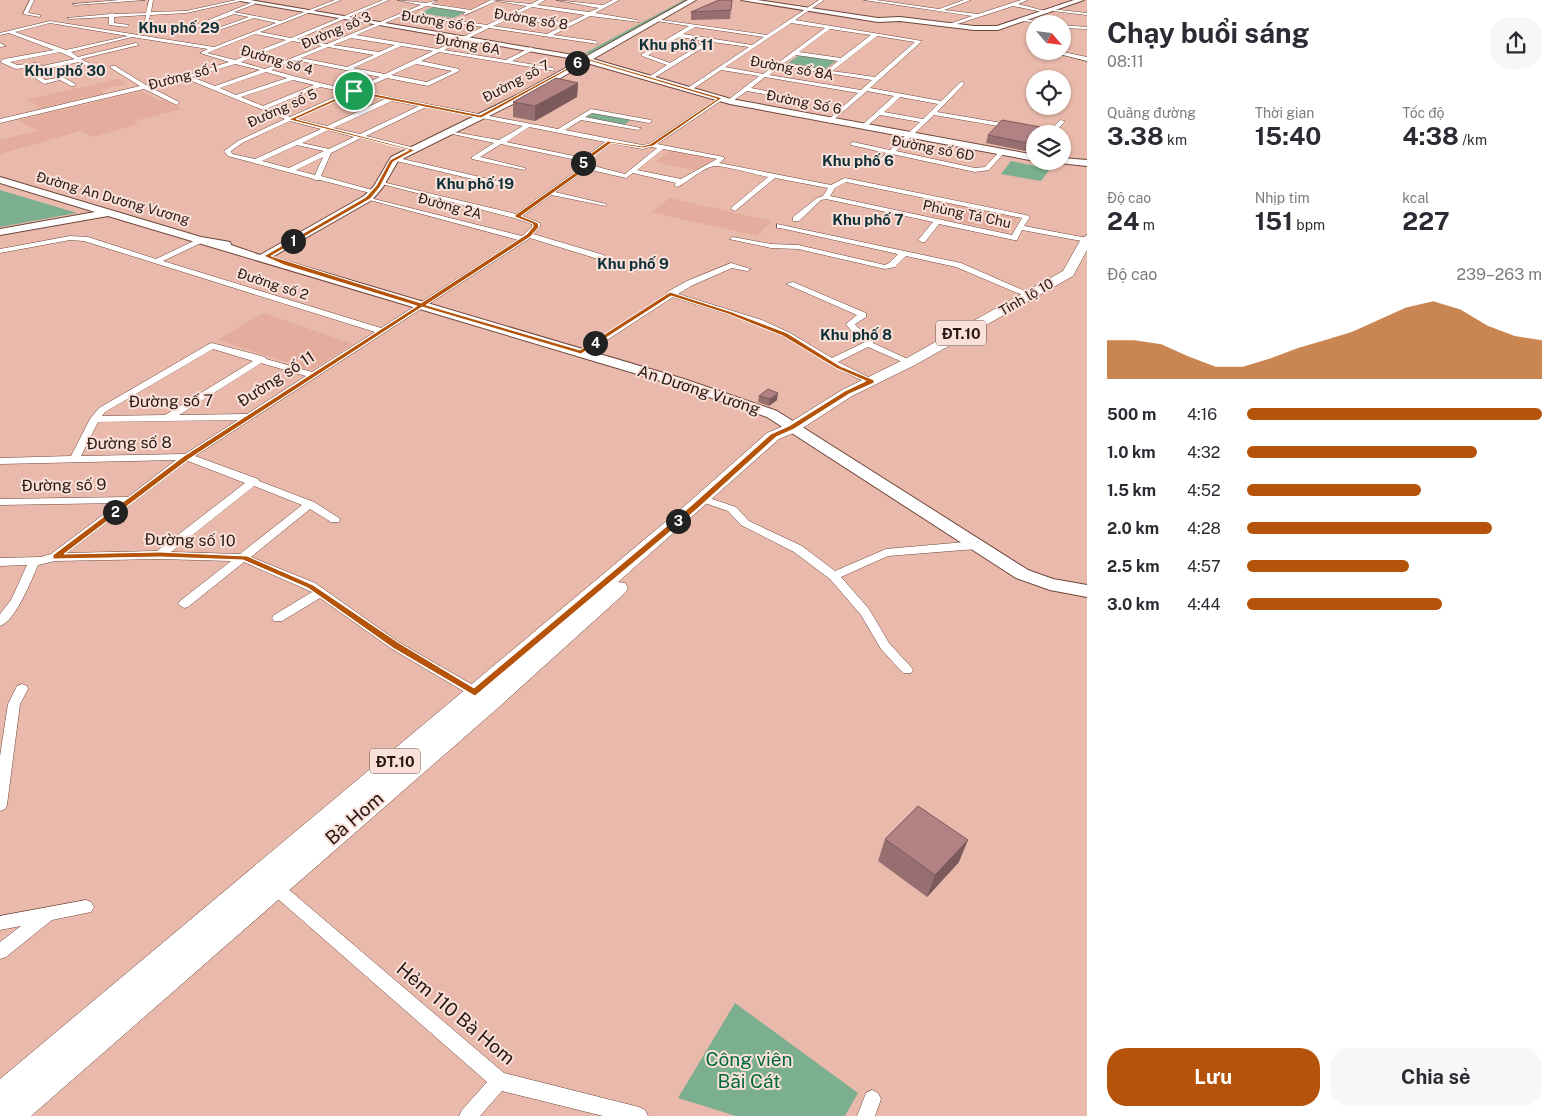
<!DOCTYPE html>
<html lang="vi">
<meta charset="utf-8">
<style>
:root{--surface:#fff;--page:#f7f7f7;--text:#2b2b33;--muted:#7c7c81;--accent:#b45309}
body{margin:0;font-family:"Public Sans",sans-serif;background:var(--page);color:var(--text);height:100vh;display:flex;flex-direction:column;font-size:19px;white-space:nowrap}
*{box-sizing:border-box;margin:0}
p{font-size:16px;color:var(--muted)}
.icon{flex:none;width:28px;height:28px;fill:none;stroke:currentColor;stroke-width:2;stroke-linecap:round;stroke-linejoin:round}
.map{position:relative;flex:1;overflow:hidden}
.details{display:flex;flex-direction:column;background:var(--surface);width:475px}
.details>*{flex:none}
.needle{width:32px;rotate:118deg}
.tools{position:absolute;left:1026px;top:15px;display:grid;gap:10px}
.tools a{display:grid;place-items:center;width:45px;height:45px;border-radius:50%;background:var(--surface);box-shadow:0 1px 4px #0004;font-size:25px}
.pin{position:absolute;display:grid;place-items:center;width:42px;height:42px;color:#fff;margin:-21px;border:2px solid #fff;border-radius:50%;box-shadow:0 1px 5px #0007}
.km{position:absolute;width:25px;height:25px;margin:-12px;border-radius:50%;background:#222;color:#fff;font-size:14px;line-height:25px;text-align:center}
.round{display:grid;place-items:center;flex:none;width:52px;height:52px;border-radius:20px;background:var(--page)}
.summary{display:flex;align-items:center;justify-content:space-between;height:85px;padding:0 20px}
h1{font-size:28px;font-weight:700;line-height:38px}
.metrics{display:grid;grid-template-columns:repeat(3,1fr);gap:8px;height:85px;padding:5px 20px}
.metrics div{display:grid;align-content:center}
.metrics b{font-size:25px;font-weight:700}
.metrics small{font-size:14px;font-weight:400}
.metrics p{font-size:14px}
.chart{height:140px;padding:10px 20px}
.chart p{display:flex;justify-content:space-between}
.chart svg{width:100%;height:90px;margin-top:5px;fill:var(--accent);opacity:.7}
.button{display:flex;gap:10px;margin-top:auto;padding:10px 20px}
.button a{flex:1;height:58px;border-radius:20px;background:var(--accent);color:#fff;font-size:20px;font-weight:700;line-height:58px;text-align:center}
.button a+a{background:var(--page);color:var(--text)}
ul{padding:0 20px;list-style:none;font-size:16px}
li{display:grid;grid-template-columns:80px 60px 1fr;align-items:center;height:38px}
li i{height:12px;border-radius:6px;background:var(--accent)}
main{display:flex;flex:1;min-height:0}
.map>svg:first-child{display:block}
.built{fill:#e3ac9c}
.green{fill:#7caf8f}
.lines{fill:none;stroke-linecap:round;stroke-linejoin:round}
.street-casing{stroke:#70473c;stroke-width:1}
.secondary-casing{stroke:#70473c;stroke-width:2}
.primary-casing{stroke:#70473c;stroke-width:1}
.street{fill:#fff;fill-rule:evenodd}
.secondary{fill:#fff;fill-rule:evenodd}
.primary{fill:#fff;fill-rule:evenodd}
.wall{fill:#986f71}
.shaded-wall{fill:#7c5a5c}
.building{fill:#b18183;stroke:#7c5a5c}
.route{fill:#b45309;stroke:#fff;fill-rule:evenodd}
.labels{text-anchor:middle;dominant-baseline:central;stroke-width:4;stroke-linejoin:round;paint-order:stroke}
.far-street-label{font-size:14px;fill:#291813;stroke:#f9e0d9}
.far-neighbourhood-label{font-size:15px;font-weight:bold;fill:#113139;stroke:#f9e0d9}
.shield{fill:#f9e0d9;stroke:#67544e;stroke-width:1}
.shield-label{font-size:15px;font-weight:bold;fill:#291813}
.street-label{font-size:16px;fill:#291813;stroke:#f9e0d9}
.near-street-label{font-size:19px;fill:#291813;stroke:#f9e0d9}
.near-park-label{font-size:19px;fill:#00683c;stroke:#f9e0d9}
</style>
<main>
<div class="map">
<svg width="1087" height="1116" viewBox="0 0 1087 1116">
<rect width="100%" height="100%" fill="#e9b9ab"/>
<path class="built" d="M443,0H493L473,9L435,3Z
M118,79L126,84L99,90L105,93L42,108L25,100Z
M141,91L160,101L165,100L182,109L134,121L139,124L93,137L80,131L0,154V140L37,131L19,120Z
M671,150L716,158L698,171L655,162Z
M670,198L772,221L757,236L651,212Z
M945,201L1019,216L1008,232L931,216Z
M263,313L353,344L311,370L218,340Z"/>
<path class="green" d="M684,0H691L591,54L585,53Z
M433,7L467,12L453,18L420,13Z
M801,54L837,60L825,69L788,63Z
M593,113L632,119L624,125L585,118Z
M1011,161L1050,169L1041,181L1001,174Z
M0,190L77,213L0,227Z
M735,1003L858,1093L845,1116H736L678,1098Z"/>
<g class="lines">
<g class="street-casing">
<path id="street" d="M30,0H34L28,13L40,15V17L23,14Z
M120,0H145L75,5L73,4Z
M149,0H153L151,12L186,11L236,0H245L186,13L150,15L148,26L146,27L144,26L146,15L114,17V23L129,25L127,27L109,25V17L69,19L67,18L110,14L112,13L114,14L146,13Z
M335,0H341L260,32L291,38L383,0H389L297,39L327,44L421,5L397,0L426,3L438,0L431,4L471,10L491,0L531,4L539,0H545L537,5L589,12L599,8L556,0L603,5L613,0H619L595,13L637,20L639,22L590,16L553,35L596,41L598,44L489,28L444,50L506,60L531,47L533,50L512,61L553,68L555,71L439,52L421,61L459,69V71L428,86L387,78L358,91L558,129L591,109L651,120L652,121L649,123L592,113L585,117L641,128L638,130L581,120L565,130L642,145L649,144L720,97L722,100L657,144L724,157V159L719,163L831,185L845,178L1026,215L1030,217L1024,226L1087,238V242L1022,230L1017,240H1014L939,224L925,242H922L918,240L933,222L826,199L821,200L799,221H793V217L817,198L823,196L828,188L775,178L735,211L731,209L732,207L768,177C758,175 722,165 714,166C700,169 689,182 677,187L674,185L676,183L633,173L626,178L587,169L555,192L606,204V206L551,195L522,216L540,223V227L533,234L604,255V259H598L530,238L195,456L258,479L259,481L314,502L339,518L340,520L339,522H331L310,509L251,557L315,583L400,643L485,692L486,695L485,698H475L392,649L320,598L282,621H274L272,618L274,615L312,592L244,562L188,607L184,608L178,604L180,601L231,561L160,559L55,561L38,565C32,579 15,622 0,626V614L11,600L27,565L0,566V558L41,557L51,554L119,503L0,505V499L128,497L176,460L0,464V458L71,456L90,419L99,408L209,344L212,343L265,357L266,359L312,372L375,332L84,241L70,240L0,253V249L70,236L88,237L156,259L200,238H203V242L163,261L381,328L518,240L366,199V197L522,236L532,227V224L514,218L378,183V181L516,214L582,167L580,164L581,161L501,144L480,157L525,168V170L472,159V157L494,143L448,133V131L499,140L523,126L426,107L366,136L415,148V150L361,138L331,153L321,176L376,191V193L374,194L320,180H315L314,179L228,156L224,151L238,141L285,119L187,79L150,87L179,102L177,105L144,89L0,123V119L140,86L111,68V66H115L146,85L185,76L229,62L200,53L208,49L132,37L71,52L78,57L136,43L139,45L81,59L92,65V67H88L79,62L47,69L51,71V73L39,76L45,80L63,77L75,84V86H71L60,80L44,84L31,75L44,71L35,67L16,69L0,62L4,59L54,50L9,33L0,35V33L50,21L214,47L276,23L254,18L207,34V32L249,17L234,14L188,31L184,30L253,2L255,4L234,12L281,21ZM496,1L527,6L487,25L409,13L427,6L466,12L463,14L465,15ZM532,7L585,15L568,23L515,15ZM404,15H405L483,27L438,49L356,35ZM511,18L563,26L547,34L493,26ZM50,23L128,36L66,50L15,32ZM255,34L286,40L235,60L207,53ZM351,38L395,45L379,52L333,45ZM292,41L322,46L265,69L241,62ZM401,46L433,51L385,74L353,68ZM328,47L374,55L347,67L301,58ZM60,52L75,59L42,66L36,63L17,65L10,62ZM295,60L380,77L351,90L320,83L271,70ZM235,64L260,70L215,86L192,77ZM416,64L452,71L427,82L391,75ZM266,72L287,78L236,95L220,88ZM293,80L314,85L263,106L241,97ZM320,87L346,92L290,117L268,108ZM353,93L385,99L327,126L296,119ZM392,101L419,106L360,134L333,128ZM290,121L321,129L255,159L232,154L231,151L242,143ZM529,127L605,142L584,158L506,142ZM328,130L354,137L329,149L302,143ZM611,143L642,149L651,147L657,148L625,174L586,164ZM297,145L324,151L289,168L262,161ZM663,149L717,159L681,179L637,170ZM323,157L315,175L296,170ZM846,182L1022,218L1012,235L830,196L835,188ZM213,349L253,361L165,415L102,416L105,412ZM261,363L306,376L247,414L179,415ZM238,420L185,454L81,456L98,422ZM188,461L245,483L157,551L67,553ZM254,486L302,505L240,554L171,552Z
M819,0H824L795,20L922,41L870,88L941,101L962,81L964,84L937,112L1049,131L1060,120L1065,121L1054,134H1045L934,115L896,151L975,168L985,167L1000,151H1004V153L989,170L975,172L892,154L883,161L880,159L886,153L851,145V143L853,142L890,150L920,122L880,115L865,128H861V126L894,96L867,91L830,123L827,121L828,120L858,93L765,77L751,88L807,99L804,101L747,91L730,103L728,100L759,76L721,70L690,91H686V89L749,47L712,42L652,79L647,78L667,65L642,56V54L689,26L657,21L655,19L767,35ZM791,23L825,28L763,74L725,67ZM695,27L764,37L752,45L683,34ZM830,29L871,35L841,58L799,52ZM877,36L915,42L875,77L832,71ZM679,37L706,41L670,63L648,55ZM796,55L838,61L827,70L784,63ZM781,66L872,80L861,90L769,75ZM900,97L938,104L923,119L884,112Z
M864,0H876L939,9L964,0H971L944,10L978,14L1021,0H1028L1018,4L1049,12L1047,13L1013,6L951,26L949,24L972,16Z
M1051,9L1087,13V15L1053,11Z
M1024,19L1048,23L1050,24L1022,21Z
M1062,25L1087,27V29L1062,28Z
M0,43L6,46L0,47Z
M1047,51H1058L1087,57V61Z
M394,157L506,183L509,185L506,187L392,160L391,159Z
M777,224L961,263L1034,295L1027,297L956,267L906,256L895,267L885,269L798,249L771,248L729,239L733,237L771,244L798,245L885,265L889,263L898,254L780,228H777Z
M731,263L751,269L747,271L732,268L693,285L678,294L762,320L790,333L832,358L865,342L867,339L852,332L846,324L857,315L786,284L793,282L866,313V317L855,324L858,328L875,336L876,338L873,343L914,362L913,364H907L868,347L838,362L876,381L874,383H868C837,370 811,350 781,335C747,318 710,309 673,297L584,355H578L577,353L666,295L667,292L687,281Z
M703,496L736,507L749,521L802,546L835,571L886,549L976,541L982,545L976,549L888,556L841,577L869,609L889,643L911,667L913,670L911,673H903L881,649L861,615L830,579L794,552L741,525L728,511L699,501L698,499Z
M22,684L27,686L28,689L20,704L7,805L5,809L0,811V756L8,704L17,686Z
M275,880L280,882L504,1073L639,1107L645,1110L648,1116H603L502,1091L480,1116H459L462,1110L487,1082L270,892L267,887L270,882Z
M86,900L91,902L94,907L91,912L52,920L6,957L0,959V942L21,926L0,930V916Z
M872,1090L878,1093L881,1099L875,1116H857L866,1093Z"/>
</g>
<g class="secondary-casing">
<path id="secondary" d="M235,0H250L585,57L688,0H696L593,59L731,99L1035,155V161L730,104L587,63L523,99L398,161L383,187L372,200L272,257L684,379L777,411L1028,570L1053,579L1087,585V597L1050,590L1016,578L767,417L674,385L108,216L0,235V229L95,212L0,183V177L201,237L230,242L231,245L260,255L364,196L374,186L391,157L517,95L580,60Z
M741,0H757L878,18L900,17L974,26H997L1074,0H1084L998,30H974L900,21L878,22Z
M1062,158L1087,160V166L1059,163L1057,161H1062Z"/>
</g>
<g class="primary-casing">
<path id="primary" d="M1087,235V250L1073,276L915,365L852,396L798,431L779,439L618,582L625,583L628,588L625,593L499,707L31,1116H0V1079L688,503L767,433L786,425L842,390L905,359L1063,271L1081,239Z"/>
</g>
<use href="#street" class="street"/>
<use href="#secondary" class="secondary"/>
<use href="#primary" class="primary"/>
</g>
<path class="wall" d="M732,0L730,19L691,20V12Z
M578,83L577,97L535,121L513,117V102Z
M1035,134V138L1025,151L986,143L988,135Z
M759,396L777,400L769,406L758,402Z
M885,839L959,862L927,897L878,861Z"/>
<path class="shaded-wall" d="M578,83L577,97L535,121V106Z
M1040,127L1038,134H1035V138L1025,151L1027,143Z
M778,393L777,400L769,406L770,399Z
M968,840L959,862L927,897L935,875Z"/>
<path class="building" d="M719,0H732L731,10L691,12Z
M556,78L578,83L535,106L513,102Z
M1002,120L1040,127L1027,143L988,135Z
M768,389L778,393L770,399L759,396Z
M918,806L968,840L935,875L885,839Z"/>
<path class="route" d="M586,58L722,98L653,146L642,148L611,143L587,161L585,164L588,168L521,216L538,223L539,227L530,237L426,305L580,350L670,292L732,312L787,333L840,366L874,380V383L849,394L794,429L776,437L697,509L475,696L393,648L308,588L243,560L160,557L53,559V555L184,456L417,306L284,265L264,256L366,197L376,186L390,160L409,150L290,120V119L354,90L480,115ZM586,60L717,99L650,144L642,146L608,141L583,159L580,164L583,167L515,215V217L533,224V227L527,234L421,303L271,256L370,199L380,187L393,162L415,150L296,119L354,93L481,118ZM671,296L728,314L783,336L836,368L866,381L845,391L789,426L771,434L692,505L474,688L399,643L313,585L247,556L160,552L64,554L189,459L422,307L581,354Z"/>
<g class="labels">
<g class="far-street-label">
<text transform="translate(531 19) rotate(9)">Đường số 8</text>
<text transform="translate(438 21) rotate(9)">Đường số 6</text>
<text transform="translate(336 30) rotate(-23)">Đường số 3</text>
<text transform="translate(468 44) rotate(10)">Đường 6A</text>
<text transform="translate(277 60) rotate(16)">Đường số 4</text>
<text transform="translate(792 68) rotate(10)">Đường số 8A</text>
<text transform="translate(183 76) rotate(-15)">Đường số 1</text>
<text transform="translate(516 81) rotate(-28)">Đường số 7</text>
<text transform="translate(804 102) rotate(11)">Đường Số 6</text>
<text transform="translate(282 108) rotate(-24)">Đường số 5</text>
<text transform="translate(933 148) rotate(11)">Đường số 6D</text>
<text transform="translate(113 198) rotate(16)">Đường An Dương Vương</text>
<text transform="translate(450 206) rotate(15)">Đường 2A</text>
<text transform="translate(967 214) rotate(12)">Phùng Tá Chu</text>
<text transform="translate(273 284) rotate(18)">Đường số 2</text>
<text transform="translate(1026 297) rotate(-30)">Tỉnh lộ 10</text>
</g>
<g class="far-neighbourhood-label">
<text x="179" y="27">Khu phố 29</text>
<text x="676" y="44">Khu phố 11</text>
<text x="65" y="70">Khu phố 30</text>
<text x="858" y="160">Khu phố 6</text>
<text x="475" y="183">Khu phố 19</text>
<text x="868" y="219">Khu phố 7</text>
<text x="633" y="263">Khu phố 9</text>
<text x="856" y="334">Khu phố 8</text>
</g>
<g class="shield">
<rect x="936" y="320.5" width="50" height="25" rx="4"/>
<rect x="370" y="748.5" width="50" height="25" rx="4"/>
</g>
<g class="shield-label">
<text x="961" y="333">ĐT.10</text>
<text x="395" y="761">ĐT.10</text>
</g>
<g class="street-label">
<text transform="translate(276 379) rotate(-33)">Đường số 11</text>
<text transform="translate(699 390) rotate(18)">An Dương Vương</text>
<text transform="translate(171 401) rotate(-1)">Đường số 7</text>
<text transform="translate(129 443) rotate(-1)">Đường số 8</text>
<text transform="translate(64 485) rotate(-1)">Đường số 9</text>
<text transform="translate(190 540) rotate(1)">Đường số 10</text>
</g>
<g class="near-street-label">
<text transform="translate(354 818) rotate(-41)">Bà Hom</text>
<text transform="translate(456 1013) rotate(40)">Hẻm 110 Bà Hom</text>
</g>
<g class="near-park-label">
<text x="749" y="1059">Công viên<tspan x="749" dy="22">Bãi Cát</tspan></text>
</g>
</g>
</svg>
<div class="tools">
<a><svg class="needle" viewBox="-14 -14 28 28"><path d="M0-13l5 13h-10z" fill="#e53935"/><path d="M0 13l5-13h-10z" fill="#7c7c81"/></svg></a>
<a><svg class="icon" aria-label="locate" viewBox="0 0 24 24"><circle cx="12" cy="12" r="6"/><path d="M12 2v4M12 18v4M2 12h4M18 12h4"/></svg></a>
<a><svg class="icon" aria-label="layers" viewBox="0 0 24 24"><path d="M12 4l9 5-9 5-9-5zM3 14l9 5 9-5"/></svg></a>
</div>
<div class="pin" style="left:354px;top:91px;background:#1e9e55"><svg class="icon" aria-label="arrive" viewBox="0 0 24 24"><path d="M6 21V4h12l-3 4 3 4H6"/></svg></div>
<b class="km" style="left:293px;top:241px">1</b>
<b class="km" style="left:115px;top:512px">2</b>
<b class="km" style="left:678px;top:521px">3</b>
<b class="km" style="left:595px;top:343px">4</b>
<b class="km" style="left:583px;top:163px">5</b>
<b class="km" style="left:577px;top:63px">6</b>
</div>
<section class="details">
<div class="summary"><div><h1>Chạy buổi sáng</h1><p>08:11</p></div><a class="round"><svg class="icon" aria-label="share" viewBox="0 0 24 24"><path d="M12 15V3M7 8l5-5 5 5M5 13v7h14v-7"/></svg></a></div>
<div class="metrics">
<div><p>Quãng đường</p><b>3.38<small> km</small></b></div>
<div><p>Thời gian</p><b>15:40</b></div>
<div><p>Tốc độ</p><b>4:38<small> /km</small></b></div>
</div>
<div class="metrics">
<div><p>Độ cao</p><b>24<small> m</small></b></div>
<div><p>Nhịp tim</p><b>151<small> bpm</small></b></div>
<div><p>kcal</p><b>227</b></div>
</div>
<div class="chart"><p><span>Độ cao</span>239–263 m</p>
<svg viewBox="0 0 160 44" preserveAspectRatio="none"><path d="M0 44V25L10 25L20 27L30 33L40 38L50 38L60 34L70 29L80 25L90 21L100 15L110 9L120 6L130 10L140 18L150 23L160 25V44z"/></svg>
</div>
<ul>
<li><b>500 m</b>4:16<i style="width:100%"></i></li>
<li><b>1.0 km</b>4:32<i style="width:78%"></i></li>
<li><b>1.5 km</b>4:52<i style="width:59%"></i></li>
<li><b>2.0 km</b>4:28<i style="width:83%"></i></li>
<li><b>2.5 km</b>4:57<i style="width:55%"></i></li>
<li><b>3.0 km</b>4:44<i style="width:66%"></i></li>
</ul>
<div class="button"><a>Lưu</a><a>Chia sẻ</a></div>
</section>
</main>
